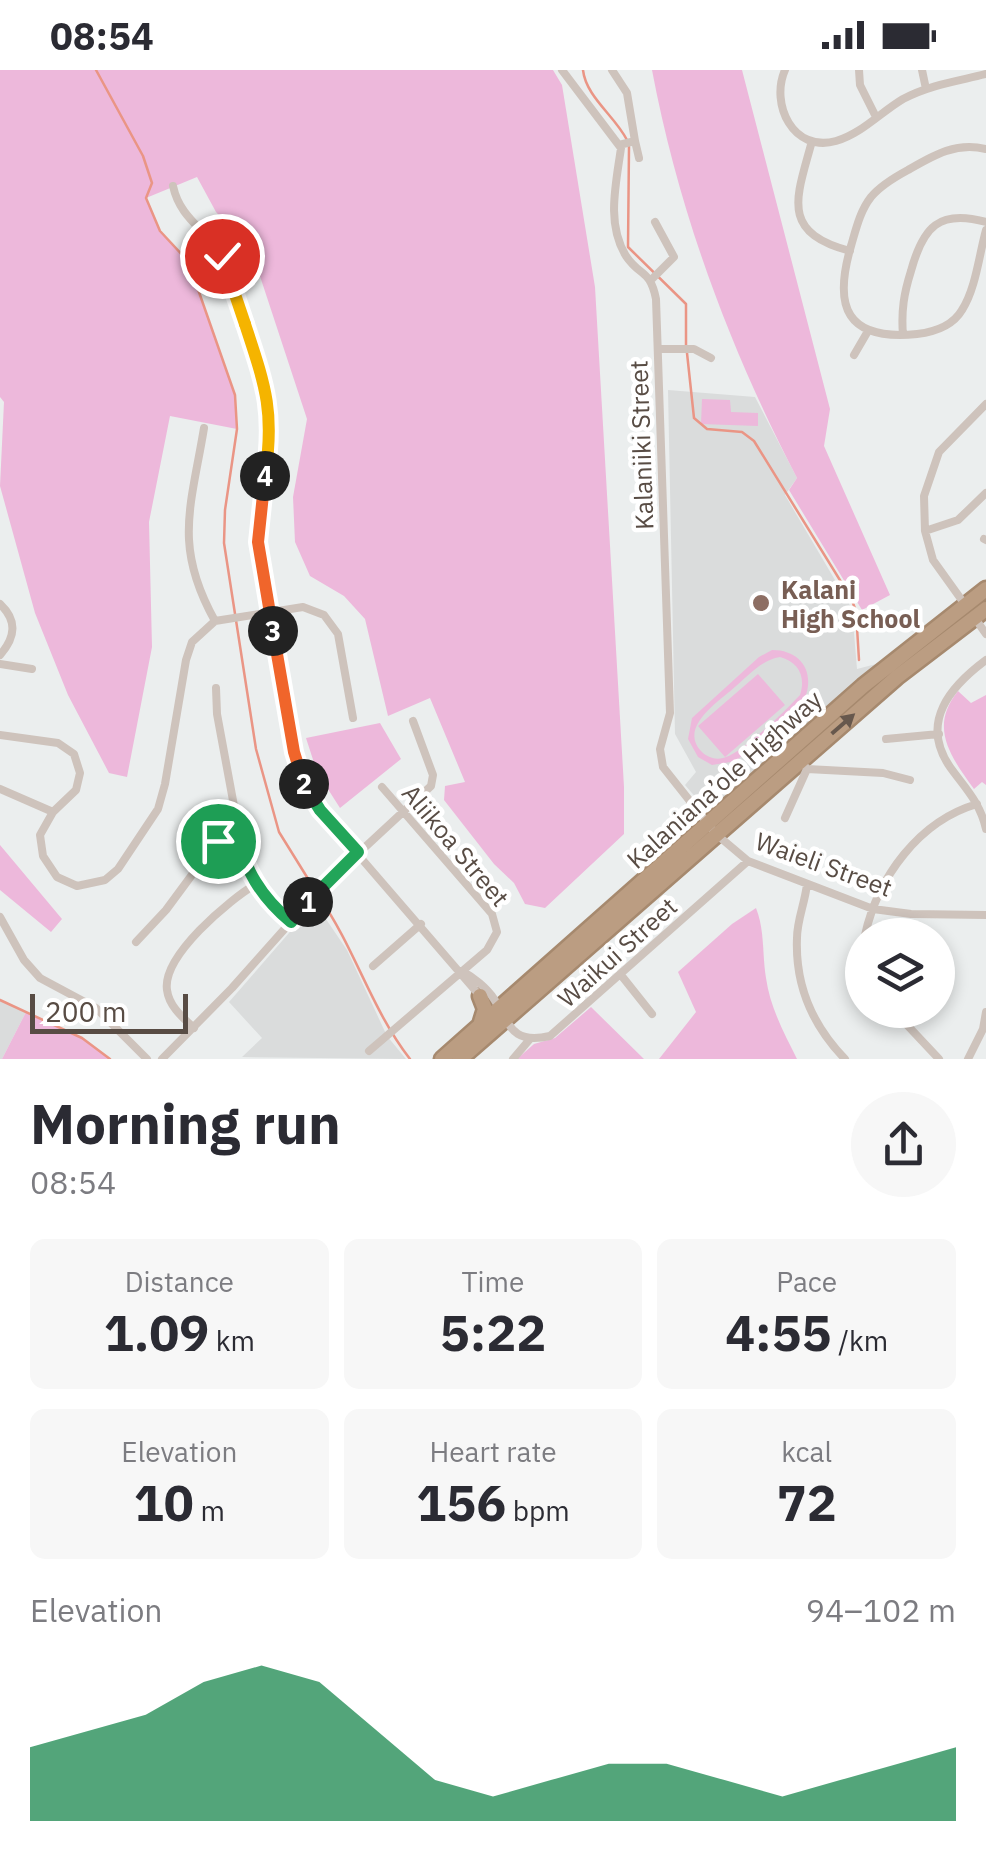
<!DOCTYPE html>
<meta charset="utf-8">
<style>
:root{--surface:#fff;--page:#f7f7f7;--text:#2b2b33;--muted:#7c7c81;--accent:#0b8043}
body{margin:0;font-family:"IBM Plex Sans",sans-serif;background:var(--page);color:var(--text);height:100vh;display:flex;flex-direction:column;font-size:38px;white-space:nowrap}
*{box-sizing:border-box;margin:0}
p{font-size:32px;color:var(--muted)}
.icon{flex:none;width:55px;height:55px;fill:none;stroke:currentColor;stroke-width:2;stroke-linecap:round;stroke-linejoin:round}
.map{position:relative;height:989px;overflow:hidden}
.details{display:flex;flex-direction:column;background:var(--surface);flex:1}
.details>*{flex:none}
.buttons{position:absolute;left:845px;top:848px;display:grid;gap:20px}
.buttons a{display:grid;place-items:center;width:110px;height:110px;border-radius:50%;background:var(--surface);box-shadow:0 5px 15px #0003;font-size:50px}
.scale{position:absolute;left:30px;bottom:25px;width:158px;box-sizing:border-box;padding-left:10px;border:5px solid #584c44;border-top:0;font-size:28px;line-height:35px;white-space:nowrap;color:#584c44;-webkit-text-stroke:8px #fff;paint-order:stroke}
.pin{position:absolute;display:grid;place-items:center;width:85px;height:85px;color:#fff;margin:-42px;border:5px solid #fff;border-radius:50%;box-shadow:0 2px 10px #0007}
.km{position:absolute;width:50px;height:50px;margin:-25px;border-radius:50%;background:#222;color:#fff;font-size:28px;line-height:50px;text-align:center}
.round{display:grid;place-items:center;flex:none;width:105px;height:105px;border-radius:52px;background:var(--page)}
.headline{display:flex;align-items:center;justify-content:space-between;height:170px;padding:0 30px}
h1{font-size:55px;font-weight:800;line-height:75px}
.stats{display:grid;grid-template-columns:repeat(3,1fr);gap:15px;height:170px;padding:10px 30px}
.stats div{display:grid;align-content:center;border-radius:15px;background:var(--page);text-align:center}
.stats b{font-size:50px;font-weight:800}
.stats small{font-size:28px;font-weight:400}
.stats p{font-size:28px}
.chart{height:280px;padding:20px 30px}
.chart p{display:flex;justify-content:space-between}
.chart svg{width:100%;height:180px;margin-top:10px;fill:var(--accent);opacity:.7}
.status{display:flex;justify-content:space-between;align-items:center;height:70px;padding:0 50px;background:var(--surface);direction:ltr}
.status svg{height:28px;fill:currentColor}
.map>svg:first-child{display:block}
.education{fill:#dadcdc}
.green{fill:#edb8db;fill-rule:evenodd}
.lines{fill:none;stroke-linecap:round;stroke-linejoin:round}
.stream{stroke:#ea9585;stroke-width:2.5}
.highway-casing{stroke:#a6896e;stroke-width:19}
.minor{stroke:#cec3bc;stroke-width:8}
.highway{stroke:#bb9d82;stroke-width:14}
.oneway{fill:#67584d}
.split-1-casing{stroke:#fff;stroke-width:20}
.split-2-casing{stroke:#fff;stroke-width:20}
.split-3-casing{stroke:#fff;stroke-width:20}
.split-4-casing{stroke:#fff;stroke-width:20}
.split-5-casing{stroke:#fff;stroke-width:20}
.split-6-casing{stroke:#fff;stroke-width:20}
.split-1{stroke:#22a559;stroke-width:12}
.split-2{stroke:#22a559;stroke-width:12}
.split-3{stroke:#f0652b;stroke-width:12}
.split-4{stroke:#f0652b;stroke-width:12}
.split-5{stroke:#f5b400;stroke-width:12}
.split-6{stroke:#f5b400;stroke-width:12}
.education-dot{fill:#8d6e63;stroke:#fff;stroke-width:4}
.labels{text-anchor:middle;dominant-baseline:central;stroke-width:9;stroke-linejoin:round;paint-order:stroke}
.street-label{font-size:25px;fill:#584c44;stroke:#fff}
.education-label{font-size:25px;font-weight:bold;fill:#785e54;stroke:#fff;text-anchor:start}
</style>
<div class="status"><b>08:54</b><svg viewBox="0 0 49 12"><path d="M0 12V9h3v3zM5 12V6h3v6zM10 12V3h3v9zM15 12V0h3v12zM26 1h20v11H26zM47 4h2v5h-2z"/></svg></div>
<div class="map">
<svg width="986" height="989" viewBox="0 0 986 989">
<rect width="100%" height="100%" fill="#ebeeee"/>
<path class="education" d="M668,320L755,327L797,408L785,425L852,539L857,599L880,593L710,744L685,715L696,702L675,664Z
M315,833L347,880L387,966L406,989L242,987L262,968L229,932Z
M0,930L26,942L2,989H0Z"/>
<path class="green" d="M0,0H553L562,15L595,217L624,717V764L545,838L525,834L514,813L494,794L444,730L445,716L465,712L430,628L388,646L365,549L344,526L310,506L295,472L293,427L307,349L251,179L216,142L197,107L146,128L160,161L186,189L193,205L235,325L237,359L170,346L149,452L152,577L127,707L109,703L68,625L35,543L0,416L4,332L0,327Z
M652,0H742L830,339L824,376L890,525L862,540L789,420L797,408C730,279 679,143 652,0Z
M702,329L730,330L731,342L758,343V356L701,354Z
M772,580C801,580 815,602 805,628L736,691L712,695L698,687L688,669L692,648L759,587ZM780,587C799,592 806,607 800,625C787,639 741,685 723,688C715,690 707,687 702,682C677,657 720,631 736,616C750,604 762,590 780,587Z
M758,604L785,635L725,687L698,656Z
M958,621L971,633L986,625V715L982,712L974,719C950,686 929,657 958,621Z
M380,653L401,689L340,738L317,702L306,668Z
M0,775L62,849L51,862L0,820Z
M756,838C765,861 762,883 766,908C770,937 784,963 797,989H659L696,942L678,902L732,854Z
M591,937L644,989H517L534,974L555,968Z
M26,942L82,968L110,989H2Z"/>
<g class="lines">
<path class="stream" d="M96,0L143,86L152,113L146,128L160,161L186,189L193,205L235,325L237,359L225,440L224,473L256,679L279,762L315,820
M583,0C586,27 615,46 627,70
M629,77L628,177L686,234V275
M687,283L694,348L707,359L742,362L754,371L851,528L856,541L859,590
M319,827C355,878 371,939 410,989
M0,930L82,968L110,989"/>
<g class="highway-casing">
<path id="highway" d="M480,926L485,939L481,952
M442,989L863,616L986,519
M460,989L897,607L986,539"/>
</g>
<path class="minor" d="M562,0L621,78C616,114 606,154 626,186C640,207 650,199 656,229L670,643L660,679L663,697L716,764L748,791L873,839L911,844L986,845
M612,0L627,23L635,71L619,75
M785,0C770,34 793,83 836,71C861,64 881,42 903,29C929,15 958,11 986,4
M859,0L860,15L876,47
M922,0L926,19
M635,71L639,88
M812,71C797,127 779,162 850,181
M986,79C955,72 934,85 908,100C895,107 881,115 871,127C860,141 856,159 851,176C833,237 846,271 917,264C934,262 952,257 962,240C976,218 979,185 986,160
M173,116C181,153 212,161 224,192C241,239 273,314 271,364C269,400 257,435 258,472L294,682L307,720L329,751L480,926
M652,209L674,187L655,152
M903,265C901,241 904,223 911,201C923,157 939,139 986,152
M658,279H694L711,288
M854,285L868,261
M204,358C191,437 173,476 215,551
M925,461L958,450L986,423
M984,469L986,470
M0,534C18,551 15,568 0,585
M966,536L933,490L925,461L924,426L939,382L986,334
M974,547L986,564
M986,590C951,616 919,652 950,697C965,718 980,732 986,759
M0,594L32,599
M216,618L217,644L244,790L262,823L291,851
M0,665L58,673L74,684L80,703L76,720L53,742L40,765L43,786L57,807L77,816L105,810L118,799L158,739L165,714L186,590L192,572L215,551L303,537L324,545L338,564L353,648
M886,669L939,664
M801,691L807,699L883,703L910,710
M0,719L53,742
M785,748L807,699
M807,814C805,833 797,850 797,868C795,916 813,956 845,989
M0,847L24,890L40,908L96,938L147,989
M865,865C878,807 919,751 977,734
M136,872L166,840L217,771L236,761
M373,896L421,854
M462,901C473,907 487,918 494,929C510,954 511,975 550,966L748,791
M621,905L652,944
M893,940L939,989
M194,958C182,947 169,936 167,920C162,886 229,830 256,814
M369,981L487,880L497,862L492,844L382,717
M162,989L232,918L322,817L431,716L433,705L413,651
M513,989L530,969
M968,989L983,959L986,942"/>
<use href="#highway" class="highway"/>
</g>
<defs><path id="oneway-solid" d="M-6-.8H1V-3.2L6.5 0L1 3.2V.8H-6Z" transform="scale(2.5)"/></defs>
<use class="oneway" href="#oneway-solid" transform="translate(843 654) rotate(-41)"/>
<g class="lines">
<g class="split-1-casing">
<path id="split-1" d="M218,771L236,761C244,799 261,827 291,852L308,832"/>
</g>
<g class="split-2-casing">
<path id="split-2" d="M304,714L320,740L358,782L308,832"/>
</g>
<g class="split-3-casing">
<path id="split-3" d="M273,561L294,682L304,714"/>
</g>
<g class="split-4-casing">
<path id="split-4" d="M265,406L258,472L273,561"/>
</g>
<g class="split-5-casing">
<path id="split-5" d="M245,254C265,315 275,341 265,406"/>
</g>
<g class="split-6-casing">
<path id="split-6" d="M222,186L245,254"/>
</g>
<use href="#split-1" class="split-1"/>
<use href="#split-2" class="split-2"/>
<use href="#split-3" class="split-3"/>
<use href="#split-4" class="split-4"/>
<use href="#split-5" class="split-5"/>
<use href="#split-6" class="split-6"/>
</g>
<circle class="education-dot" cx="761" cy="533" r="10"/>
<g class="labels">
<g class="street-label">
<text transform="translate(641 375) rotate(-92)">Kalaniiki Street</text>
<text transform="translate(724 709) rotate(-42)">Kalaniana’ole Highway</text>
<text transform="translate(456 775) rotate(50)">Aliikoa Street</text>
<text transform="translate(824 794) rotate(20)">Waieli Street</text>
<text transform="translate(617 882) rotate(-42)">Waikui Street</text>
</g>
<g class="education-label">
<text x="781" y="519">Kalani<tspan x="781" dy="29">High School</tspan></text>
</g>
</g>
</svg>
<div class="buttons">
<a><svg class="icon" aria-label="layers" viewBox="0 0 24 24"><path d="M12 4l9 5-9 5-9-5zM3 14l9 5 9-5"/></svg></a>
</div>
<div class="scale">200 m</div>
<div class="pin" style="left:218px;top:771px;background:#1e9e55"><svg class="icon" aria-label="arrive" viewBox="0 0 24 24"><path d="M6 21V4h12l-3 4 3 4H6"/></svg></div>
<div class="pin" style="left:222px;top:186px;background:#d93025"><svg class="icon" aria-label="check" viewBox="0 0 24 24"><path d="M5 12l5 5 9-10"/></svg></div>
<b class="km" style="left:308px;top:832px">1</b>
<b class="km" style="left:304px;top:714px">2</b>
<b class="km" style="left:273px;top:561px">3</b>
<b class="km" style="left:265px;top:406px">4</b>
</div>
<section class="details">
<div class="headline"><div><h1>Morning run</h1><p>08:54</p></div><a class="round"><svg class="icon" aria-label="share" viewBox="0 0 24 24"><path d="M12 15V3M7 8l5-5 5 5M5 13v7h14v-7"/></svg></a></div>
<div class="stats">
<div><p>Distance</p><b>1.09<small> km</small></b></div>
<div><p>Time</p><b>5:22</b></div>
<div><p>Pace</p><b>4:55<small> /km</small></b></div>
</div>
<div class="stats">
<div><p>Elevation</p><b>10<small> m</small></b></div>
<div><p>Heart rate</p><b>156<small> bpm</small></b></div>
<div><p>kcal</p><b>72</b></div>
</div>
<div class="chart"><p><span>Elevation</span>94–102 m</p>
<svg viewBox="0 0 160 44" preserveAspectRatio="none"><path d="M0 44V26L10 22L20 18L30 10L40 6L50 10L60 22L70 34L80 38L90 34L100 30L110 30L120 34L130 38L140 34L150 30L160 26V44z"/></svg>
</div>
</section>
